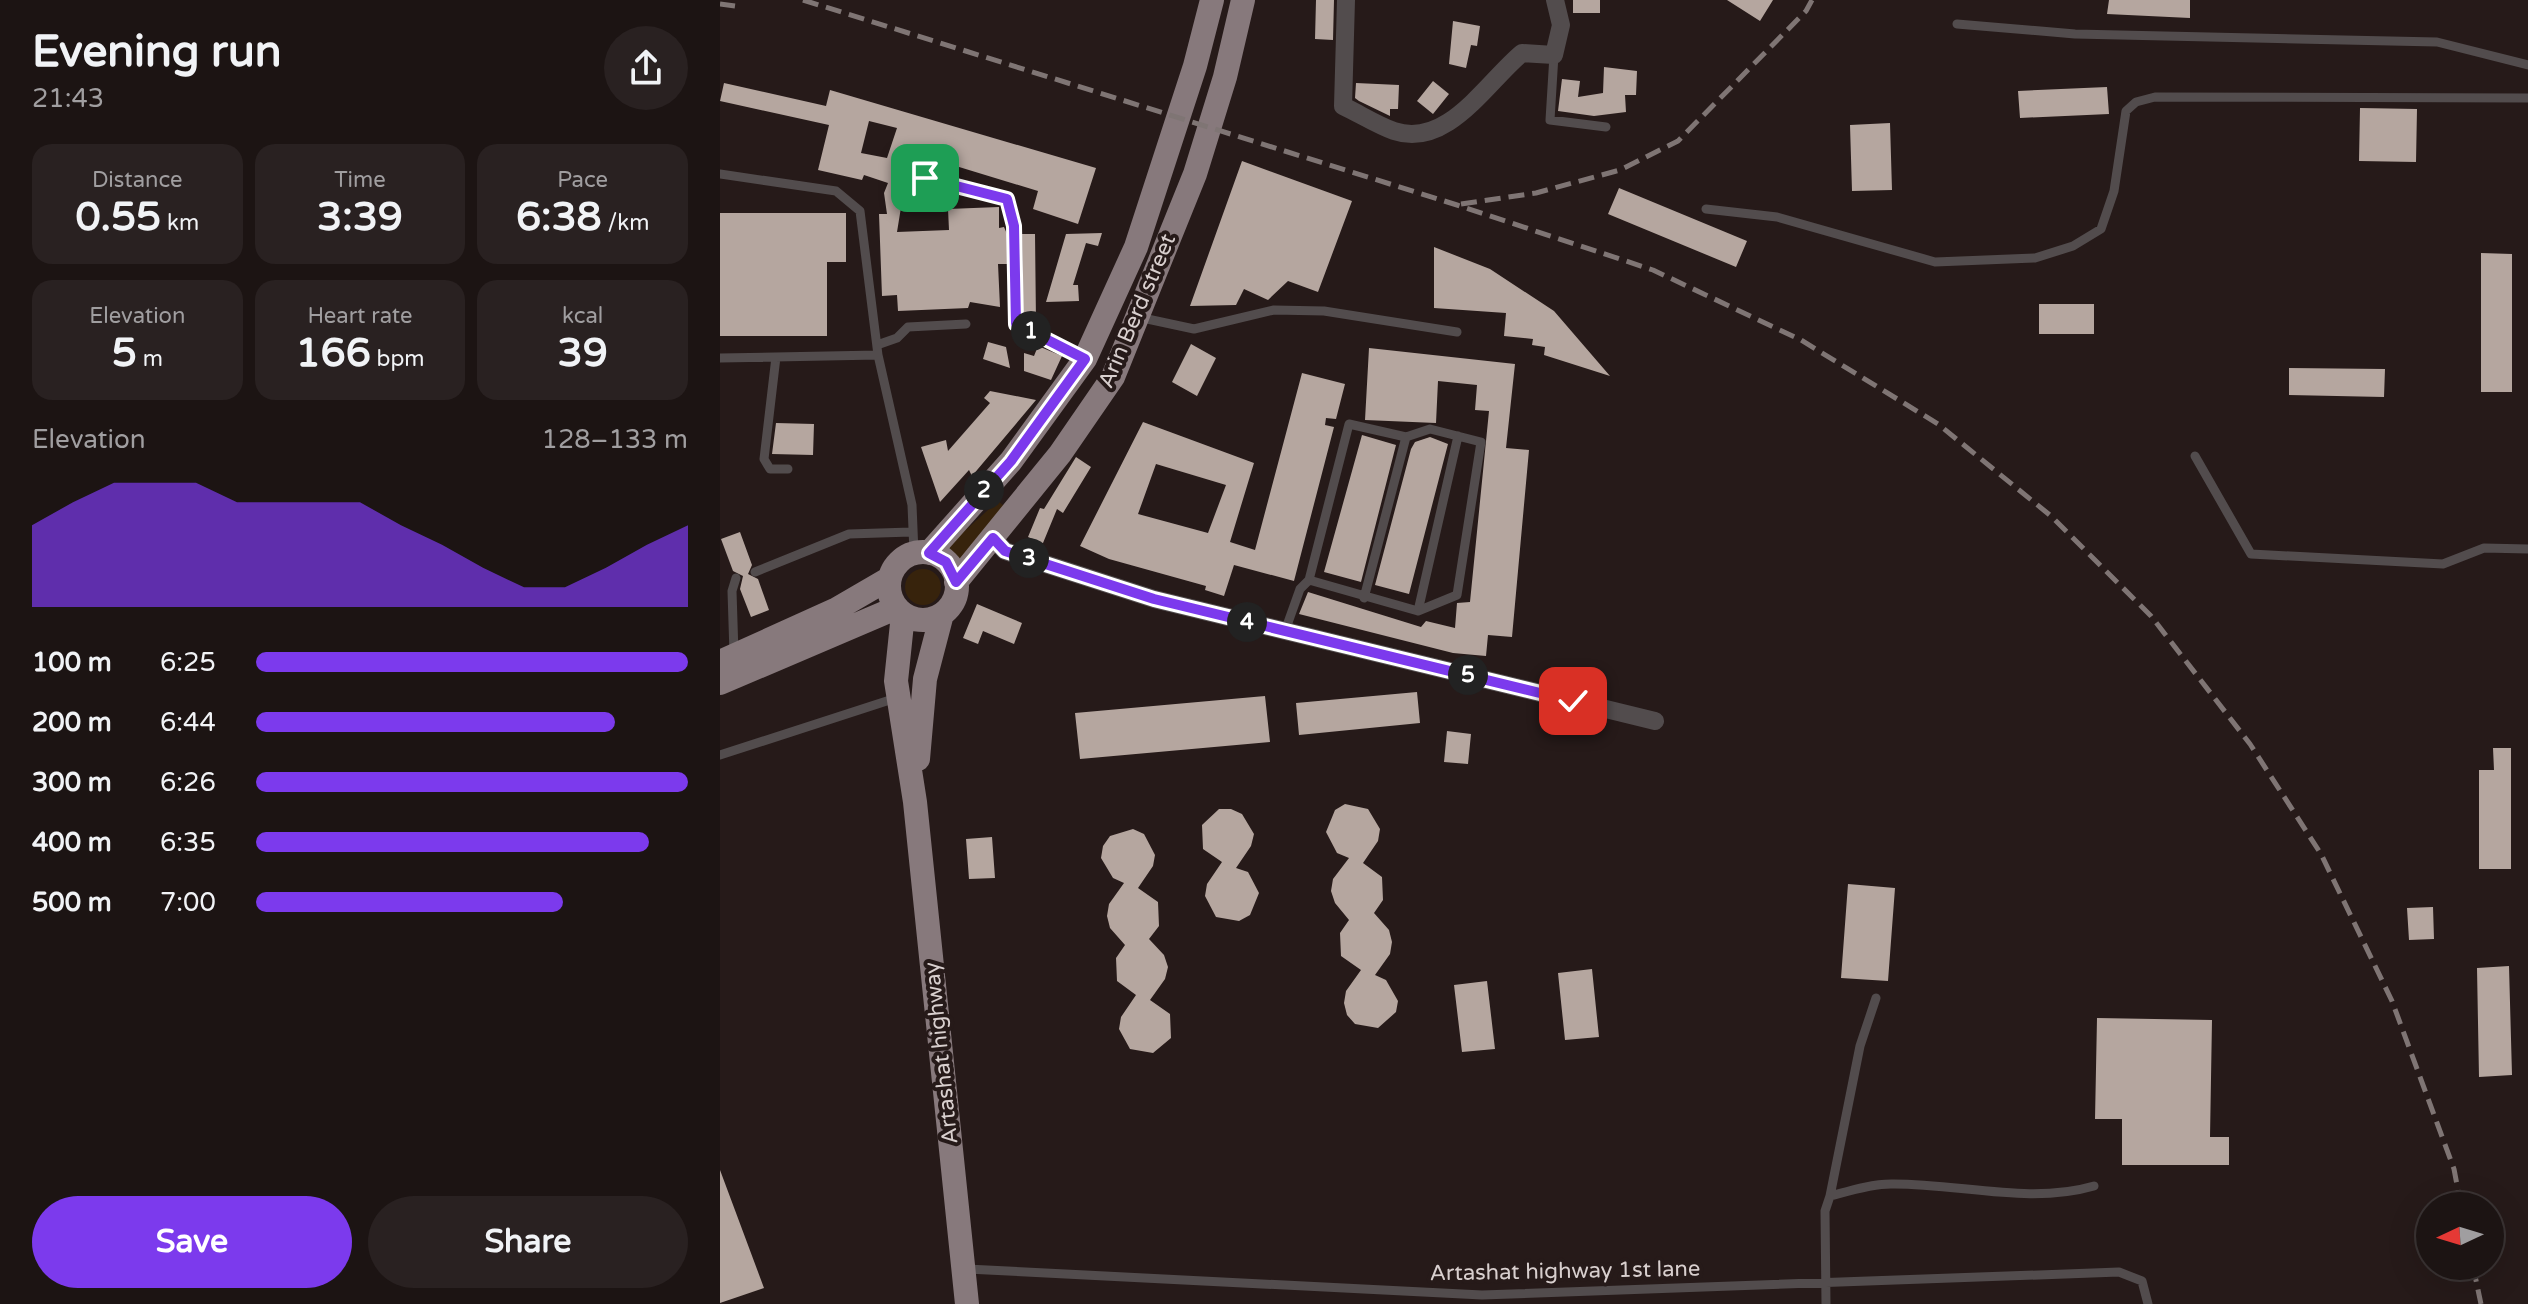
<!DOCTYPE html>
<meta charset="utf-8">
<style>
:root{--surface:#1c1413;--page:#292121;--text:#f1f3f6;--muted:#a09ea0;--line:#3a3333;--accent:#7c3aed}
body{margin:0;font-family:"Varela Round",sans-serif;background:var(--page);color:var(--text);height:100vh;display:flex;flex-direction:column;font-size:30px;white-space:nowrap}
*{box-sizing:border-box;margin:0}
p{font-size:26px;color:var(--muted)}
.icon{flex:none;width:44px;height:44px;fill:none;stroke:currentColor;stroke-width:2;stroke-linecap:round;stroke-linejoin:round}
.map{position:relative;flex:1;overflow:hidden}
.panel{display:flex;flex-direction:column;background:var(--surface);width:720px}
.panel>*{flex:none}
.needle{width:52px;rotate:266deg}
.tools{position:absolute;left:1696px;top:1192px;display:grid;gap:16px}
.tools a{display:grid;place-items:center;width:88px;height:88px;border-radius:50%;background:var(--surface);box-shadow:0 8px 32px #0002,0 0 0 2px var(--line);font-size:40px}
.pin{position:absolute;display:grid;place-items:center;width:68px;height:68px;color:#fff;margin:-34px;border-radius:16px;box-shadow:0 4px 12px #0006}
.km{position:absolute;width:40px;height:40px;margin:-20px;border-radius:50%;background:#222;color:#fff;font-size:22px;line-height:40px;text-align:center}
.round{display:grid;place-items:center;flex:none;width:84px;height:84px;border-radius:42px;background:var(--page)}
.overview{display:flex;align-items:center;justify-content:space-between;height:136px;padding:0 32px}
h1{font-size:44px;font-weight:700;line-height:60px}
.figures{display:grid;grid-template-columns:repeat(3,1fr);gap:12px;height:136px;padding:8px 32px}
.figures div{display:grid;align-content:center;border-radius:20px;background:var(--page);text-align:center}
.figures b{font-size:40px;font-weight:700}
.figures small{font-size:22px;font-weight:400}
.figures p{font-size:22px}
.chart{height:224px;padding:16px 32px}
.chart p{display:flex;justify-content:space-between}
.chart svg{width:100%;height:144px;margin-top:8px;fill:var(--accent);opacity:.7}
.action{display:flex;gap:16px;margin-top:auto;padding:16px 32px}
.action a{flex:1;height:92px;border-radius:48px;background:var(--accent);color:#fff;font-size:32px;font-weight:700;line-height:92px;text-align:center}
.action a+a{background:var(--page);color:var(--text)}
ul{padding:0 32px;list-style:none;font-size:26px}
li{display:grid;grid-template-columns:128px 96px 1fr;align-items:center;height:60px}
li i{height:20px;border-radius:10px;background:var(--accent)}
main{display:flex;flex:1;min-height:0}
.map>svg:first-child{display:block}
.green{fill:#37230c}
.building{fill:#b5a69f;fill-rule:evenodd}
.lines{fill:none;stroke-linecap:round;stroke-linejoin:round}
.lane{stroke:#524c4d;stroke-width:9}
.street{stroke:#524c4d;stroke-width:18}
.primary{stroke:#87797c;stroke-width:24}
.rail{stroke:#7f7574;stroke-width:5;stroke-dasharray:16 8;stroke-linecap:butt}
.route-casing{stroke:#fff;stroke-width:16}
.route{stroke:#7c3aed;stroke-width:10}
.labels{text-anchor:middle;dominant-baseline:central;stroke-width:8;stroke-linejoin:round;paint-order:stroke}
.street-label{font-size:22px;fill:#d8cfce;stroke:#261a19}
</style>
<main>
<section class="panel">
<div class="overview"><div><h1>Evening run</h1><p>21:43</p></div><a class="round"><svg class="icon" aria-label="share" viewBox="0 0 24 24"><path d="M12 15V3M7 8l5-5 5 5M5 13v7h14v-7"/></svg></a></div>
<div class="figures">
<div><p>Distance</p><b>0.55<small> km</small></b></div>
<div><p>Time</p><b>3:39</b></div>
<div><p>Pace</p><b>6:38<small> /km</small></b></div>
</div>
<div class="figures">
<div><p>Elevation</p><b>5<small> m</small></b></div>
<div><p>Heart rate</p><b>166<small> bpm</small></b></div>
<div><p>kcal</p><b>39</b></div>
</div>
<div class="chart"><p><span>Elevation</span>128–133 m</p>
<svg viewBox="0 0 160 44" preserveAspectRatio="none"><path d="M0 44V19L10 12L20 6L30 6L40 6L50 12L60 12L70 12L80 12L90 19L100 25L110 32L120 38L130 38L140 32L150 25L160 19V44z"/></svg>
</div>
<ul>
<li><b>100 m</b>6:25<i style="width:100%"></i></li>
<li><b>200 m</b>6:44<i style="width:83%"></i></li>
<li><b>300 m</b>6:26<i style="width:100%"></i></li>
<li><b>400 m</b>6:35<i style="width:91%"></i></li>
<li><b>500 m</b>7:00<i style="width:71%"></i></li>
</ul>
<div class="action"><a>Save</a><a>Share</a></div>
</section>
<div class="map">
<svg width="1808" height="1304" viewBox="0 0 1808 1304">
<rect width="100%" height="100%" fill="#261a19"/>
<path class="green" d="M278,501L284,506L243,562L227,547Z
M185 587a18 18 0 1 1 36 0a18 18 0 1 1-36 0Z"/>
<path class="building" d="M596,0H614L613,40L595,39Z
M853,0H880V13H853Z
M1007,0H1053L1040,21Z
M1389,0H1470V18L1387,14Z
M733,21L760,26L757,46L751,45L746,68L729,64Z
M884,67L917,71L916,95H905L906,112L874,116L838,111L842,79L860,81L858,97L883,93Z
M713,81L729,94L713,114L697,101Z
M4,83L106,106L110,90L376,168L358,224L313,209L318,191L190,152L177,232L229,230L228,209L279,207V228L284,227L287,234V264H278L280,307L250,302L248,308L178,311L177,295L162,296L159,214H167L164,193L168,183L144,175L142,180L98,170L109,125L0,101ZM149,121L177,128L167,158L141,153Z
M636,83L679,85L678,109H670V116L639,101L635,98Z
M1387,87L1389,114L1300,118L1298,91Z
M1640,108L1697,109L1696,162L1639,161Z
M1170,123L1172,190L1132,191L1130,125Z
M522,161L632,201L598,292L568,281L548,300L524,289L516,305L470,306Z
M899,188L1027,241L1016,267L888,214Z
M0,213H126V262H107V336H0Z
M382,233L378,246L366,243L353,285H358L359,301L326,302L346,234Z
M302,234H315L316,322L303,318Z
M714,247L770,269L834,311L890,376L824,355L825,347L812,345L813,339L784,336L786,313L714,308Z
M1761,253L1792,254V392H1761Z
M1319,304H1374V334H1319Z
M268,342L286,347L290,368L263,359Z
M471,344L496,358L477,396L452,382Z
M318,346L342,356L331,380L304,371V353L314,356Z
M649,348L795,364L786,448L809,450L792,637L768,635L766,656L733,653L579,614L588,592L701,627L706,621L735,628L737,603L750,602L769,411L755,410L757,385L718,381L716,423L645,420Z
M1569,368L1665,369L1664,397L1569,395Z
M582,373L625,384L616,419L606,418L605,425L614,427L574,581L514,565L504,596L485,590L486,586L389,559L360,546L423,422L534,463L510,542L535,550ZM436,464L506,485L488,533L418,514Z
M270,391L316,400L252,476L249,470L220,502L201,447L226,440L228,451L270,403L264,398Z
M56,423L94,424L93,455L52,454Z
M642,435L676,445L641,582L604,572Z
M710,437L728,444L689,594L655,585L691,449L695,442Z
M356,457L371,467L343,513L337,509L323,543L308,537L320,508L324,509Z
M20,532L32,565L28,574L38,579L49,610L31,617L20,589L23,576L13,571L1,539Z
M257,604L302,623L294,644L263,631L258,644L243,638Z
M697,692L700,723L579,735L576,703Z
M545,696L550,742L360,759L355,713Z
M727,731L751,734L748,764L724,762Z
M1773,748H1791V869H1759V770H1774Z
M625,804L648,809L660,829L658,841L643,863L662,877L663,900L654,913L669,930L672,942L670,954L655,975L666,980L678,1001L676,1012L658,1028L635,1024L627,1015L624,1003L626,991L641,970L621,956L620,933L629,920L615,903L611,891L613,879L629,858L617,853L606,832L615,810Z
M499,809H511L522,814L534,834L531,846L516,868L528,872L539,893L530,915L519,921L496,917L485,896L487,884L502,862L483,849L482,825Z
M413,829L424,834L435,855L433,866L418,888L438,902L439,926L429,939L444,955L448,967L445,979L430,1000L450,1014L451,1038L433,1053L410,1049L399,1029L401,1017L416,995L397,981L396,958L405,945L390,928L387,916L389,904L404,883L393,878L381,858L383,846L390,836Z
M272,837L275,878L249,879L246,839Z
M1128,884L1175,888L1168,981L1121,978Z
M1713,907L1714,939L1689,940L1687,908Z
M1789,966L1792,1075L1759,1077L1757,968Z
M872,969L879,1037L845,1040L838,973Z
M767,981L775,1049L742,1052L734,985Z
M1377,1018L1492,1020L1490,1137H1509V1165H1402V1119H1375Z
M0,1170L44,1288L0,1303Z"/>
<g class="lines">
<path class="lane" d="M1237,24L1355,34L1717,42L1808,65
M834,55L830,120L886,127
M0,174L116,191L140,211L158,355L192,505L194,553
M205,178L287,199L294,226L296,324L362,357
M986,209L1057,217L1215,262L1315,258L1353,246L1381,229L1394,191L1406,111L1416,102L1435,97L1808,98
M418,317L474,329L554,310L604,311L737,332
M157,345L177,338L188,327L246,324
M56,357L44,459L50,469H68
M0,358L158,355
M1475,456L1531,554L1723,564L1764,548L1808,549
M35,572L129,534L191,532
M589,580L698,611L738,436
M644,598L686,437
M565,631L580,589L589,580L629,424L686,437L710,429L761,442L737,595L698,611
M14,654L12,591L16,578
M0,755L176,698
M1110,1196L1140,1046L1156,998
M247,1269L762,1295L1399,1272L1422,1281L1428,1304
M1106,1304L1105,1211L1110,1196C1129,1191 1151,1184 1171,1184C1238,1183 1309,1205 1374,1186"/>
<path class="street" d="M626,0L623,106C640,114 657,125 674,131C727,149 766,83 802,53L834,55L841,25L835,0
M273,538L285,551L434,599L935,721"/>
<path class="primary" d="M169 586a34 34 0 1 1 68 0a34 34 0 1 1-68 0Z
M209,553L291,461L365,359L416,247L475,66L492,0
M236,582L340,454L393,377L475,174L505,77L523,0
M183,614L176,681L195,802L247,1304
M0,662L115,610L170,578
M0,683L176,608
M198,759L205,679L222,614"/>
<path class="rail" d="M83,0L737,205L933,270L1081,340L1218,424L1331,516L1431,616L1530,744L1601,854L1672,1001L1734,1169L1741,1206
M0,4L15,6
M741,204L816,193L900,170L958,141L1086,11L1092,0
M1753,1266L1761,1304"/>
</g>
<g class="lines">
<g class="route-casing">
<path id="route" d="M205,178L287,199L294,226L296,324L365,359L291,461L209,553L226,562L236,582L273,538L285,551L434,599L853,701"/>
</g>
<use href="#route" class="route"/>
</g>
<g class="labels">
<g class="street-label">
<text transform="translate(417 311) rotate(-67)">Arin Berd street</text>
<text transform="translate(221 1053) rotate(-96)">Artashat highway</text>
<text transform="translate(845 1271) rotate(-1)">Artashat highway 1st lane</text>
</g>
</g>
</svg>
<div class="tools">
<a><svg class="needle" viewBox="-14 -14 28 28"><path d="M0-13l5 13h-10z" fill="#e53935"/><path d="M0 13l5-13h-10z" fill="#a09ea0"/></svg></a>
</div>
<div class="pin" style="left:205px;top:178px;background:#1e9e55"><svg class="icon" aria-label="arrive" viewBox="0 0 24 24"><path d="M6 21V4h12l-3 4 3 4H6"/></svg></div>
<div class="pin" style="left:853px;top:701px;background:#d93025"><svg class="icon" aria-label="check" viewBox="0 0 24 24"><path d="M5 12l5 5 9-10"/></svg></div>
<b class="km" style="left:311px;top:331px">1</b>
<b class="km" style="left:264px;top:490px">2</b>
<b class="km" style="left:309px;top:558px">3</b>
<b class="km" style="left:527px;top:622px">4</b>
<b class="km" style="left:748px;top:675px">5</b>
</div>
</main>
